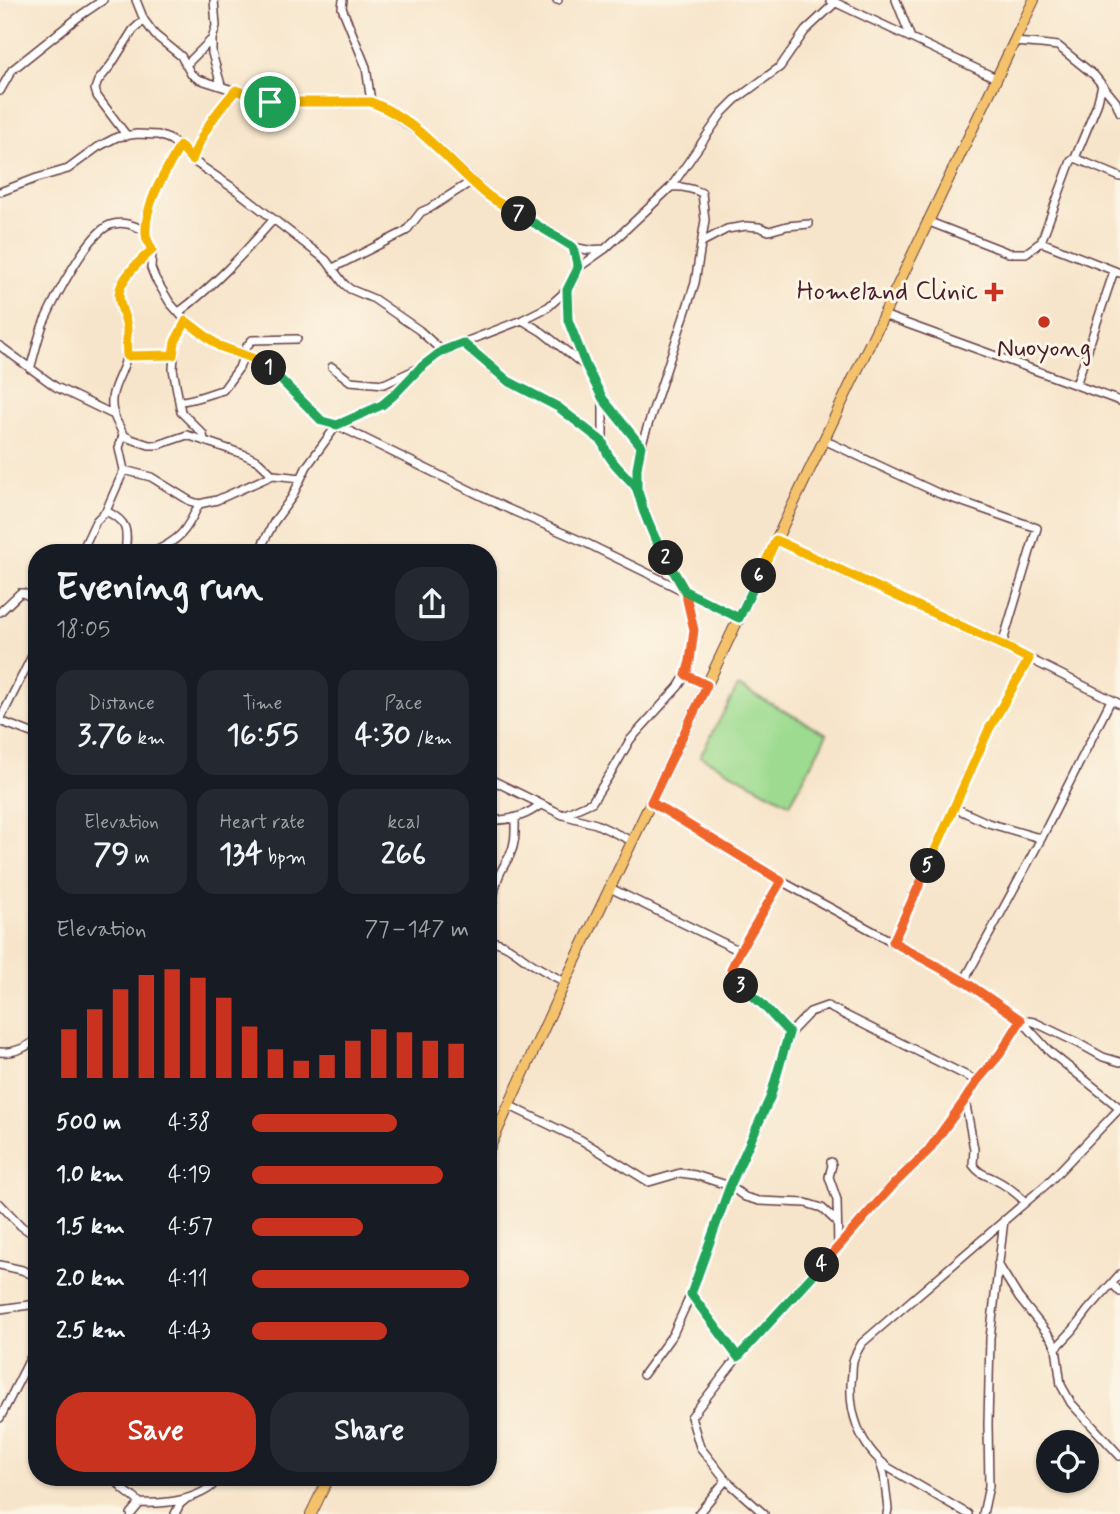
<!DOCTYPE html>
<meta charset="utf-8">
<style>
:root{--surface:#171b24;--page:#242831;--text:#f1f3f6;--muted:#9ea1a6;--accent:#c8321e}
body{margin:0;font-family:Mynerve,sans-serif;background:var(--page);color:var(--text);height:100vh;display:flex;flex-direction:column;font-size:26px;white-space:nowrap}
*{box-sizing:border-box;margin:0}
p{font-size:23px;color:var(--muted)}
.icon{flex:none;width:38px;height:38px;fill:none;stroke:currentColor;stroke-width:2;stroke-linecap:round;stroke-linejoin:round}
.map{position:relative;flex:1;overflow:hidden}
.panel{position:absolute;left:28px;top:544px;width:469px;height:942px;display:flex;flex-direction:column;background:var(--surface);border-radius:28px;box-shadow:0 2px 5px #0004}
.panel>*{flex:none}
.fabs{position:absolute;left:1036px;top:1430px;display:grid;gap:14px}
.fabs a{display:grid;place-items:center;width:63px;height:63px;border-radius:50%;background:var(--surface);box-shadow:0 2px 5px #0004;font-size:35px}
.pin{position:absolute;display:grid;place-items:center;width:60px;height:60px;color:#fff;margin:-30px;border:4px solid #fff;border-radius:50%;box-shadow:0 2px 7px #0007}
.km{position:absolute;width:35px;height:35px;margin:-18px;border-radius:50%;background:#222;color:#fff;font-size:19px;line-height:35px;text-align:center}
.round{display:grid;place-items:center;flex:none;width:74px;height:74px;border-radius:28px;background:var(--page)}
.headline{display:flex;align-items:center;justify-content:space-between;height:119px;padding:0 28px}
h1{font-size:38px;font-weight:800;line-height:52px}
.stats{display:grid;grid-template-columns:repeat(3,1fr);gap:10px;height:119px;padding:7px 28px}
.stats div{display:grid;align-content:center;border-radius:18px;background:var(--page);text-align:center}
.stats b{font-size:30px;font-weight:800}
.stats small{font-size:19px;font-weight:400}
.stats p{font-size:19px}
.chart{height:196px;padding:14px 28px}
.chart p{display:flex;justify-content:space-between}
.chart svg{width:100%;height:126px;margin-top:7px;stroke:var(--accent);stroke-width:6}
.action{display:flex;gap:14px;margin-top:auto;padding:14px 28px}
.action a{flex:1;height:80px;border-radius:28px;background:var(--accent);color:#fff;font-size:28px;font-weight:800;line-height:80px;text-align:center}
.action a+a{background:var(--page);color:var(--text)}
ul{padding:0 28px;list-style:none;font-size:23px}
li{display:grid;grid-template-columns:112px 84px 1fr;align-items:center;height:52px}
li i{height:18px;border-radius:9px;background:var(--accent)}
.map>svg:first-child{display:block}
.green{fill:#9ddb90;stroke:#747d5e;stroke-width:2}
.lines{fill:none;stroke-linecap:round;stroke-linejoin:round}
.minor-casing{stroke:#643d43;stroke-width:10}
.major-casing{stroke:#643d43;stroke-width:12}
.minor{stroke:#fff;stroke-width:7}
.major{stroke:#f3c26a;stroke-width:10}
.split-1-casing{stroke:#fff;stroke-width:14}
.split-2-casing{stroke:#fff;stroke-width:14}
.split-3-casing{stroke:#fff;stroke-width:14}
.split-4-casing{stroke:#fff;stroke-width:14}
.split-5-casing{stroke:#fff;stroke-width:14}
.split-6-casing{stroke:#fff;stroke-width:14}
.split-7-casing{stroke:#fff;stroke-width:14}
.split-8-casing{stroke:#fff;stroke-width:14}
.split-1{stroke:#f5b400;stroke-width:9}
.split-2{stroke:#22a559;stroke-width:9}
.split-3{stroke:#f0652b;stroke-width:9}
.split-4{stroke:#22a559;stroke-width:9}
.split-5{stroke:#f0652b;stroke-width:9}
.split-6{stroke:#f5b400;stroke-width:9}
.split-7{stroke:#22a559;stroke-width:9}
.split-8{stroke:#f5b400;stroke-width:9}
.poi-dot{fill:#c8321e;stroke:#fcf5e5;stroke-width:2.5}
.labels{text-anchor:middle;dominant-baseline:central;stroke-width:6;stroke-linejoin:round;paint-order:stroke}
.poi-label{font-size:26px;fill:#4a1f2b;stroke:#fcf5e5;text-anchor:end}
</style>
<div class="map">
<svg width="1120" height="1514" viewBox="0 0 1120 1514">
<rect width="100%" height="100%" fill="#fcf5e5"/>
<filter id="ink" filterUnits="userSpaceOnUse"><feTurbulence type="fractalNoise" baseFrequency=".0143" numOctaves="2"/><feDisplacementMap in="SourceGraphic" scale="14" xChannelSelector="R" yChannelSelector="G"/><feConvolveMatrix kernelMatrix="1 2 1 2 8 2 1 2 1" color-interpolation-filters="sRGB"/></filter>
<filter id="wash" filterUnits="userSpaceOnUse"><feTurbulence type="fractalNoise" baseFrequency=".00686" numOctaves="4" result="noise"/><feDisplacementMap in="SourceGraphic" scale="28" xChannelSelector="R" yChannelSelector="G"/><feGaussianBlur stdDeviation="1.57" result="paint"/><feColorMatrix in="noise" values="0 0 0 0 0 0 0 0 0 0 0 0 0 0 0 0 0 1.4 0 .05"/><feComposite in="paint" operator="in"/></filter>
<g filter="url(#wash)">
<rect width="100%" height="100%" fill="#f7e5cb"/>
<path class="green" d="M738,686L827,734L790,804L700,756Z"/>
</g>
<g filter="url(#ink)">
<g class="lines">
<g class="minor-casing">
<path id="minor" d="M136,0L144,20L155,35L181,56L191,74L198,79L270,102H371L383,107L436,145L489,196L573,247L578,268
M214,0L216,26L212,39V53L221,85
M343,0L342,8L366,67L371,102
M557,0H558
M830,0L996,78
M896,0L911,38
M1013,42L1041,44L1058,46L1094,75L1116,102L1120,112
M186,65L212,39
M0,91L12,70L81,15L103,0
M127,136L97,96L95,89L98,81L111,65L133,30L144,20
M1075,158L1097,105L1102,85
M192,160C204,129 214,114 236,90
M0,192L37,178L68,169L98,147L117,137L137,134L158,135L169,139L179,146L192,160L236,190L326,260L344,284L350,289L374,299L419,330L442,351
M927,221L1009,253H1026L1041,242L1120,273
M702,242L727,229L746,226L759,227L769,231L787,226L809,224
M1041,242L1071,161L1075,158L1120,177
M573,247L588,250L604,249
M152,250L151,268L155,278L170,303L186,321L219,346L264,363L322,421L337,425L504,507L586,543L739,618
M333,268L406,231L421,212L430,208L472,181
M179,312C214,286 244,253 273,220
M883,315L1120,401
M522,320L542,332L585,366
M186,321L175,343L173,369L181,412L203,434L204,441
M463,343L507,381L558,407L603,442
M0,346L56,387L114,415
M127,356L173,355
M332,367L350,381L384,384L417,369
M30,369C35,353 38,337 44,322C54,300 88,233 110,225C123,220 135,226 146,231
M1076,385L1114,271
M604,399L641,446
M179,401C194,401 209,393 223,390L239,368L247,346L252,340L297,339
M123,435L131,439L149,445H158L187,435L243,454L258,461L273,475
M824,440L940,494L1037,528L1002,645
M124,470L151,477L190,501L199,504L217,500L273,475L301,478
M637,489L614,463L604,449L603,442V399L586,367L568,320L567,290L578,268L605,249L671,187L723,112L735,100L780,67L805,31L835,3
M106,511C128,522 128,530 125,553
M776,540L1002,645L1120,704
M81,553L96,521L106,511L124,470L119,448L123,435C121,428 116,422 114,415C106,393 122,377 126,358C128,352 127,337 127,330C127,317 114,301 120,287C127,272 140,261 152,250C150,245 146,239 146,234C144,205 166,171 179,146
M151,553C180,540 186,532 199,504
M258,553L274,522L292,497L307,466L337,425L382,405L394,395L420,368L442,351L522,320L548,307L567,290
M0,612L20,593H23L37,600
M686,675L707,685
M0,720L37,646
M0,721L37,735
M488,778L563,815L596,824L632,841
M651,802L781,881L964,981L1021,1020L1034,1022L1078,1043L1103,1057L1120,1062
M955,808L988,823L1036,837H1042
M563,815L592,802L614,768L630,740L678,687L686,675L690,661L694,630L685,591L655,539L643,509L637,489V468L641,446L695,283L705,220L702,193C691,188 683,186 671,187
M488,820C506,821 525,817 540,805
M781,881L740,951L731,969L741,987L763,1004L790,1033
M610,888L740,951
M488,923C492,910 493,897 496,885C499,872 504,866 510,855C516,843 515,831 515,818
M488,941C506,941 520,957 534,965C544,971 555,977 565,982
M893,941L989,729L1029,659
M964,981L1042,837L1111,700
M0,1052C12,1054 29,1047 37,1038
M965,1100L974,1149L973,1165C979,1173 983,1174 992,1178C1004,1184 1016,1192 1025,1202
M510,1106L581,1140L649,1182L680,1173L695,1175L730,1186L745,1197L759,1201L806,1203L822,1208L837,1222
M831,1162L832,1165L829,1177L837,1200L838,1247
M0,1204L21,1226L37,1237
M998,1264L1019,1298L1052,1339L1056,1348L1061,1385L1071,1403L1120,1456
M0,1265L22,1270L37,1277
M1112,1283L1120,1292
M691,1294L738,1357
M0,1309L37,1304
M1056,1348L1073,1330L1088,1310L1120,1274
M643,1375L673,1334L691,1294L730,1186L770,1098L790,1033L810,1012L827,1006L977,1081
M0,1418L37,1345
M880,1463L884,1475L888,1509L887,1514
M115,1477C120,1490 130,1493 140,1503
M131,1514L140,1503C162,1504 189,1501 208,1489C213,1486 216,1481 220,1477
M175,1514L180,1504L185,1500
M698,1514L726,1480
M764,1514L726,1480L700,1447L691,1417L738,1357L893,1184L927,1151L965,1100L977,1081L1000,1054L1021,1020L1050,1052L1120,1108
M968,1514L889,1468C859,1446 847,1410 852,1374C852,1369 852,1363 854,1358C856,1353 859,1348 862,1343L1048,1183L1120,1108
M983,1514L989,1486L988,1424L990,1338L1004,1220"/>
</g>
<g class="major-casing">
<path id="major" d="M488,1151L565,982L1034,0
M311,1514L329,1477"/>
</g>
<use href="#minor" class="minor"/>
<use href="#major" class="major"/>
</g>
</g>
<g class="lines" filter="url(#ink)">
<g class="split-1-casing">
<path id="split-1" d="M269,368L260,361L219,346L186,321L175,342L173,355L127,356C126,347 127,337 127,328C126,317 119,306 119,295C119,279 141,260 152,250C150,245 146,239 146,234C144,204 166,171 180,146L192,160C203,130 215,114 236,90L270,102"/>
</g>
<g class="split-2-casing">
<path id="split-2" d="M269,368L322,421L337,425L382,405L394,395L420,368L442,351L463,343L508,381L558,407L603,442C607,460 623,472 635,486C640,493 641,504 644,512C650,528 657,543 666,558"/>
</g>
<g class="split-3-casing">
<path id="split-3" d="M666,558L685,591L694,630L690,661L686,675L707,685L651,802L781,881L740,951L731,969L741,986"/>
</g>
<g class="split-4-casing">
<path id="split-4" d="M741,986L762,1004L789,1033L770,1098L730,1186L691,1294L738,1357L822,1265"/>
</g>
<g class="split-5-casing">
<path id="split-5" d="M822,1265L894,1184L928,1151L965,1100L977,1081L1000,1054L1021,1020L964,981L893,942L928,866"/>
</g>
<g class="split-6-casing">
<path id="split-6" d="M759,576L776,540L1002,645L1029,659L989,729L928,866"/>
</g>
<g class="split-7-casing">
<path id="split-7" d="M519,214L573,247L578,268L567,290L568,320L586,366L603,399L641,446L637,468V489L643,509L655,539L685,591L739,618L759,576"/>
</g>
<g class="split-8-casing">
<path id="split-8" d="M270,102H371C418,120 449,163 486,194C496,202 508,208 519,214"/>
</g>
<use href="#split-1" class="split-1"/>
<use href="#split-2" class="split-2"/>
<use href="#split-3" class="split-3"/>
<use href="#split-4" class="split-4"/>
<use href="#split-5" class="split-5"/>
<use href="#split-6" class="split-6"/>
<use href="#split-7" class="split-7"/>
<use href="#split-8" class="split-8"/>
</g>
<g class="poi-dot">
<path d="M990.5 281.5h7v7h7v7h-7v7h-7v-7h-7v-7h7z"/>
<circle cx="1044" cy="322" r="7"/>
</g>
<g class="labels">
<g class="poi-label">
<text x="978" y="292">Homeland Clinic</text>
<text x="1044" y="349" text-anchor="middle">Nuoyong</text>
</g>
</g>
</svg>
<div class="fabs">
<a><svg class="icon" aria-label="locate" viewBox="0 0 24 24"><circle cx="12" cy="12" r="6"/><path d="M12 2v4M12 18v4M2 12h4M18 12h4"/></svg></a>
</div>
<div class="pin" style="left:270px;top:102px;background:#1e9e55"><svg class="icon" aria-label="arrive" viewBox="0 0 24 24"><path d="M6 21V4h12l-3 4 3 4H6"/></svg></div>
<b class="km" style="left:269px;top:368px">1</b>
<b class="km" style="left:666px;top:558px">2</b>
<b class="km" style="left:741px;top:986px">3</b>
<b class="km" style="left:822px;top:1265px">4</b>
<b class="km" style="left:928px;top:866px">5</b>
<b class="km" style="left:759px;top:576px">6</b>
<b class="km" style="left:519px;top:214px">7</b>
<section class="panel">
<div class="headline"><div><h1>Evening run</h1><p>18:05</p></div><a class="round"><svg class="icon" aria-label="share" viewBox="0 0 24 24"><path d="M12 15V3M7 8l5-5 5 5M5 13v7h14v-7"/></svg></a></div>
<div class="stats">
<div><p>Distance</p><b>3.76<small> km</small></b></div>
<div><p>Time</p><b>16:55</b></div>
<div><p>Pace</p><b>4:30<small> /km</small></b></div>
</div>
<div class="stats">
<div><p>Elevation</p><b>79<small> m</small></b></div>
<div><p>Heart rate</p><b>134<small> bpm</small></b></div>
<div><p>kcal</p><b>266</b></div>
</div>
<div class="chart"><p><span>Elevation</span>77–147 m</p>
<svg viewBox="0 0 160 44" preserveAspectRatio="none"><path d="M5 44V27M15 44V20M25 44V13M35 44V8M45 44V6M55 44V9M65 44V16M75 44V26M85 44V34M95 44V38M105 44V36M115 44V31M125 44V27M135 44V28M145 44V31M155 44V32"/></svg>
</div>
<ul>
<li><b>500 m</b>4:38<i style="width:67%"></i></li>
<li><b>1.0 km</b>4:19<i style="width:88%"></i></li>
<li><b>1.5 km</b>4:57<i style="width:51%"></i></li>
<li><b>2.0 km</b>4:11<i style="width:100%"></i></li>
<li><b>2.5 km</b>4:43<i style="width:62%"></i></li>
</ul>
<div class="action"><a>Save</a><a>Share</a></div>
</section>
</div>
